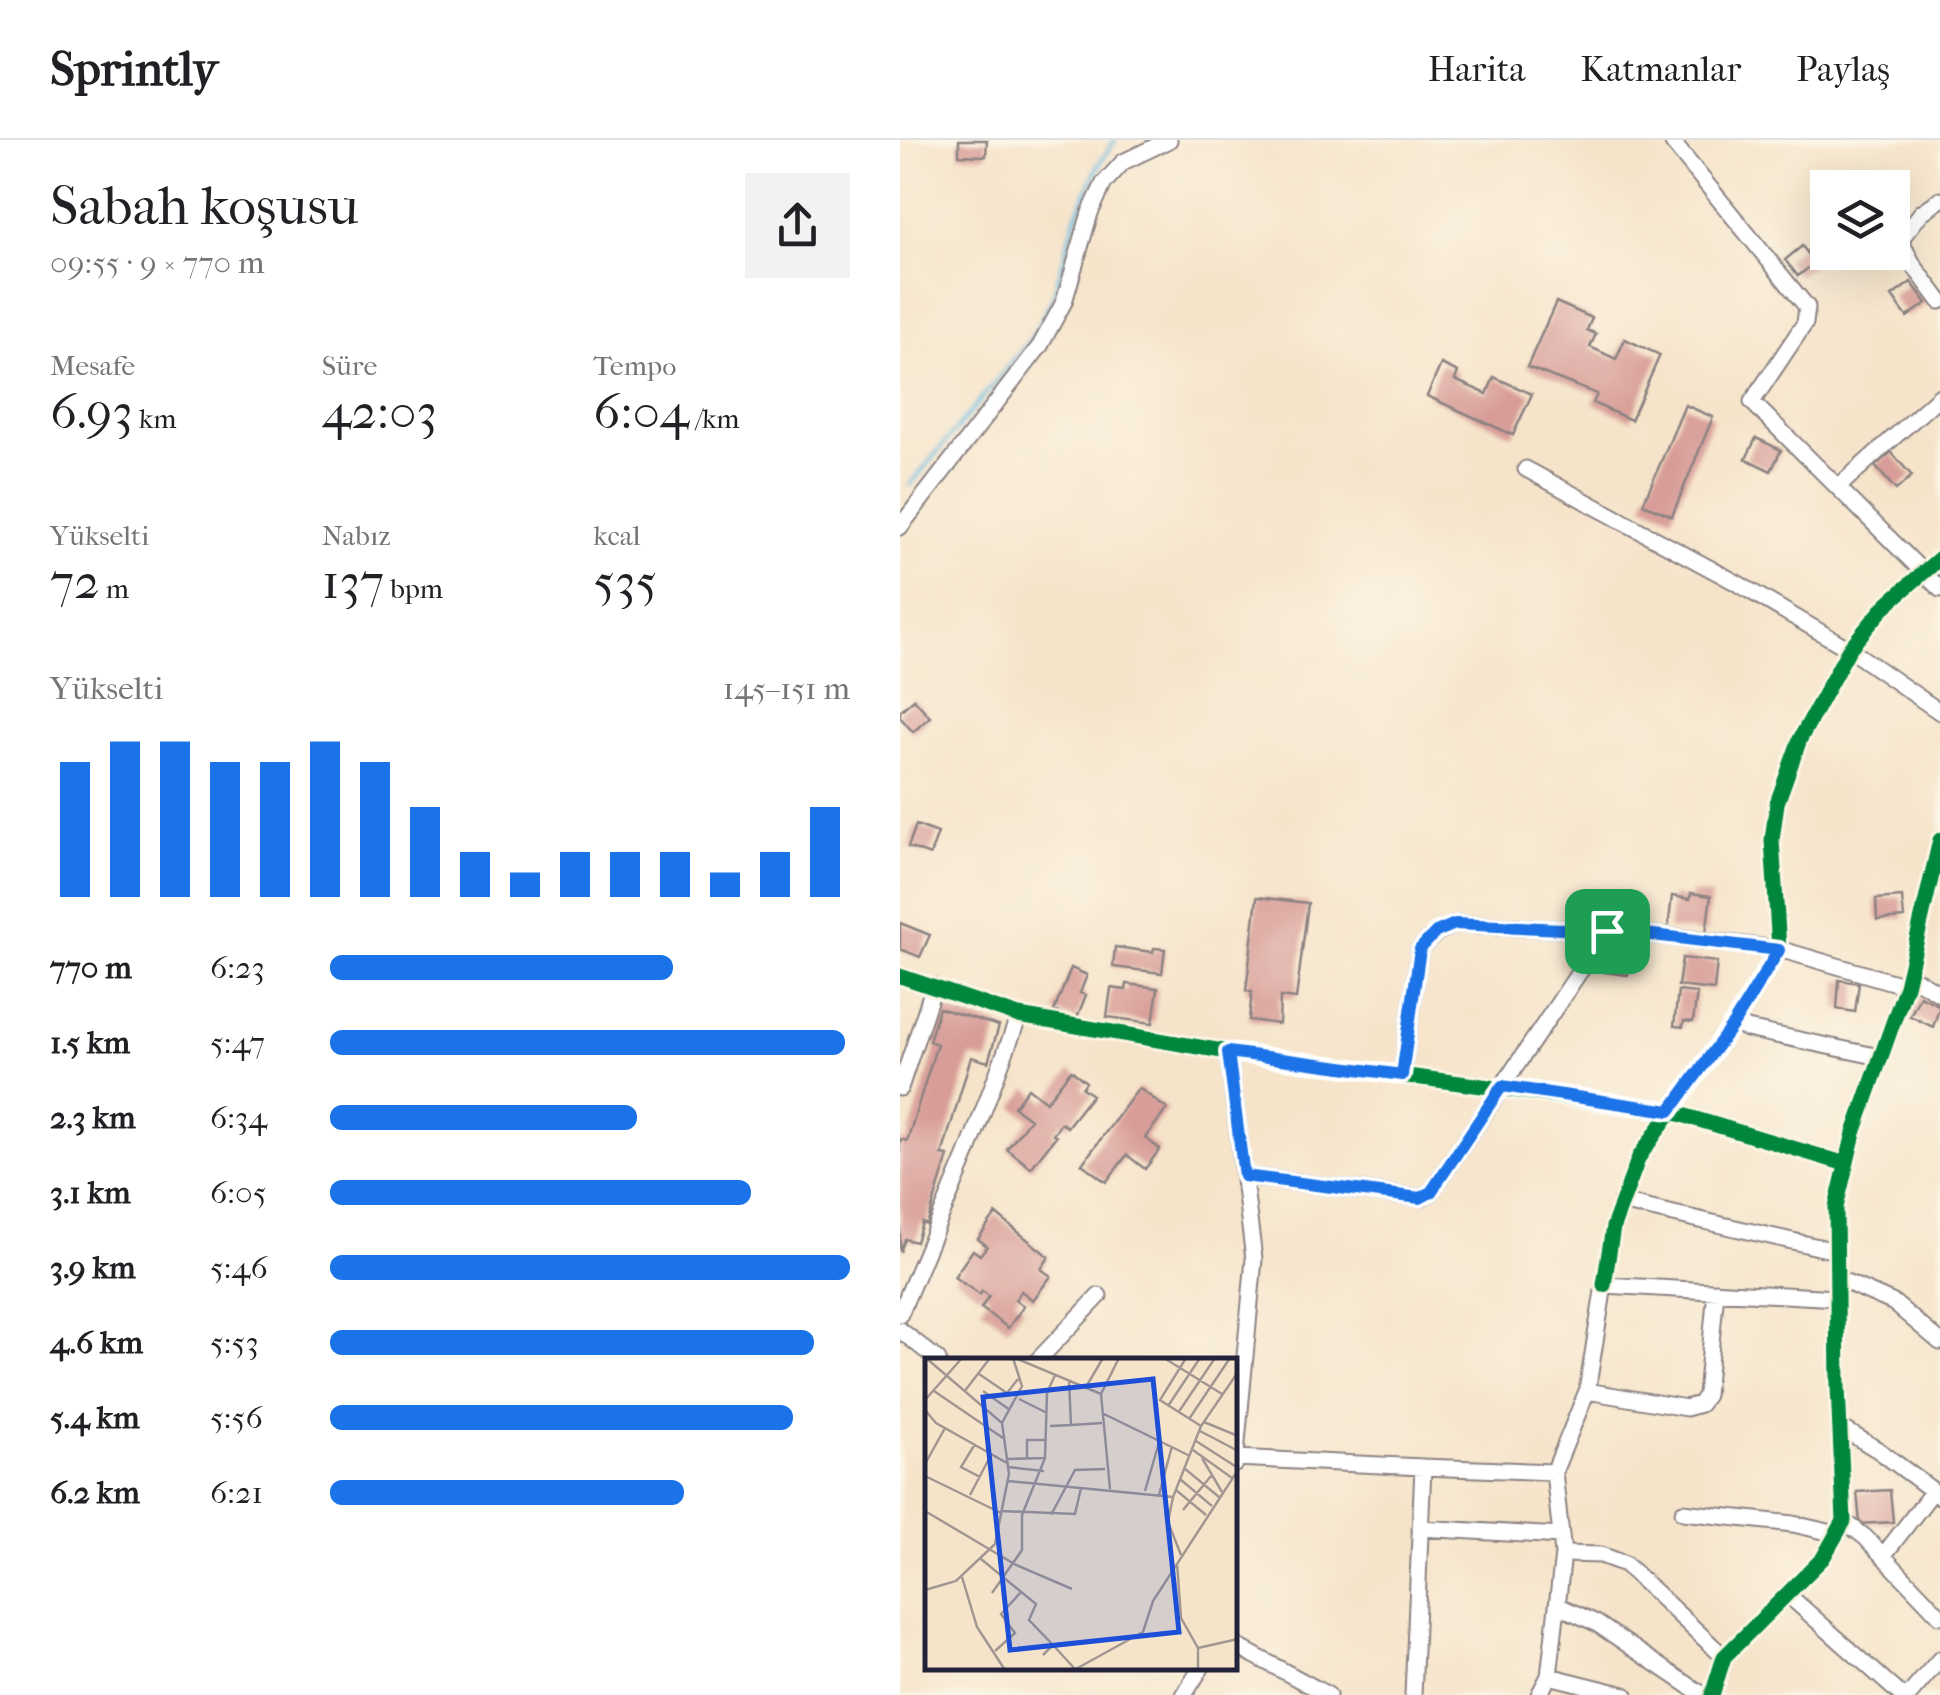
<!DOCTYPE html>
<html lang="tr">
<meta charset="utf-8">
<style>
:root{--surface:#fff;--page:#f2f2f2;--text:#202124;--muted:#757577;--line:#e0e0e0;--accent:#1a73e8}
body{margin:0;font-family:"IM FELL French Canon",serif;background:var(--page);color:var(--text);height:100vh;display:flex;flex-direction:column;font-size:38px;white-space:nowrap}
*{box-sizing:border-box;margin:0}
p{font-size:32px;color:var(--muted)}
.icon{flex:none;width:55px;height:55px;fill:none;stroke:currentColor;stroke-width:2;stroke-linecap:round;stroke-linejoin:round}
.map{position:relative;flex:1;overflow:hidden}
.details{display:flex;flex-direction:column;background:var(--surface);width:900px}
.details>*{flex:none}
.buttons{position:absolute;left:910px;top:30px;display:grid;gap:20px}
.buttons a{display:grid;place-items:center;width:100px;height:100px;border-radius:0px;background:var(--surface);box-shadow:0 10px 40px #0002;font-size:50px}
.pin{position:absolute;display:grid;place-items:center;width:85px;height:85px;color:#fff;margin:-42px;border-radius:20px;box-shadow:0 5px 15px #0006}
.round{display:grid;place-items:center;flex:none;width:105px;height:105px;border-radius:0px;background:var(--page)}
.headline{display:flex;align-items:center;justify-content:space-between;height:170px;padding:0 50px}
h1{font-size:55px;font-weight:600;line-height:75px}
.figures{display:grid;grid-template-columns:repeat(3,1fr);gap:15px;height:170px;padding:10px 50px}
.figures div{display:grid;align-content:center}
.figures b{font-size:50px;font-weight:600}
.figures small{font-size:28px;font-weight:400}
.figures p{font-size:28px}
.chart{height:280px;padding:20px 50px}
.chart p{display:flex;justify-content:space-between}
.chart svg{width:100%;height:180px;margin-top:10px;stroke:var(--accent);stroke-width:6}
ul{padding:0 50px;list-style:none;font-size:32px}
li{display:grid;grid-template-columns:160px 120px 1fr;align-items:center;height:75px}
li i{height:25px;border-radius:12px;background:var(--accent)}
header{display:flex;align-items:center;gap:60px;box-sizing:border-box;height:140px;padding:0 50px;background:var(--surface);border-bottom:2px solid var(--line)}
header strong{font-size:48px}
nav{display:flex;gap:55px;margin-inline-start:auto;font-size:35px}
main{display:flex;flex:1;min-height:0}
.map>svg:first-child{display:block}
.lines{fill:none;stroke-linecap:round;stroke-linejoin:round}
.stream{stroke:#65bde2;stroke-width:4}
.building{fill:#d89d98}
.minor-casing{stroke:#8c8382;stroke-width:19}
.minor{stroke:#fff;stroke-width:15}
.cycleway-casing{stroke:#fcf5e5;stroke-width:21}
.cycleway{stroke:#00873e;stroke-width:15}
.route-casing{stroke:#fff;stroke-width:20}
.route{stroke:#1a73e8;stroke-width:12}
.inset-road{fill:none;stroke:#a19691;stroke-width:2.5}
.view{fill:#1d4ed8;fill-opacity:0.15;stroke:#1d4ed8;stroke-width:5}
.inset-edge{fill:none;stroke:#22223b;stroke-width:5}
</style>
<header>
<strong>Sprintly</strong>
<nav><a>Harita</a><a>Katmanlar</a><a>Paylaş</a></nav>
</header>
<main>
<section class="details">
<div class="headline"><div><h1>Sabah koşusu</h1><p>09:55 · 9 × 770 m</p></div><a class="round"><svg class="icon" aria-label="share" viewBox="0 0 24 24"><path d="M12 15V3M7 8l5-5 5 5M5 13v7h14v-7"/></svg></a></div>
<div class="figures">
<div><p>Mesafe</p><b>6.93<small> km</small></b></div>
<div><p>Süre</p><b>42:03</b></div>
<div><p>Tempo</p><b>6:04<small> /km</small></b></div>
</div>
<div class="figures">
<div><p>Yükselti</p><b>72<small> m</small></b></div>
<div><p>Nabız</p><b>137<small> bpm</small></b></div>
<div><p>kcal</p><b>535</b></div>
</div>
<div class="chart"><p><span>Yükselti</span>145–151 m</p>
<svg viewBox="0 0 160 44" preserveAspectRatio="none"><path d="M5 44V11M15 44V6M25 44V6M35 44V11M45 44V11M55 44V6M65 44V11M75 44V22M85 44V33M95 44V38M105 44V33M115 44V33M125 44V33M135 44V38M145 44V33M155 44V22"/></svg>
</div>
<ul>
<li><b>770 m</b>6:23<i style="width:66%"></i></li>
<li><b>1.5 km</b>5:47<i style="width:99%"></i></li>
<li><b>2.3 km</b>6:34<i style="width:59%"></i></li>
<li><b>3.1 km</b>6:05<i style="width:81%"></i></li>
<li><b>3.9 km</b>5:46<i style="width:100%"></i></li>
<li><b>4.6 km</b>5:53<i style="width:93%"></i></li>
<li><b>5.4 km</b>5:56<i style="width:89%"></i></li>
<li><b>6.2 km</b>6:21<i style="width:68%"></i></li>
</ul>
</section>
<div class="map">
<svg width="1040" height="1555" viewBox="0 0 1040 1555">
<rect width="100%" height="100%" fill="#fcf5e5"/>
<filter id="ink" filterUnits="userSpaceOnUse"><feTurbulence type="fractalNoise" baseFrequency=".01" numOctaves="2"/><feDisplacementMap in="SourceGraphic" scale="20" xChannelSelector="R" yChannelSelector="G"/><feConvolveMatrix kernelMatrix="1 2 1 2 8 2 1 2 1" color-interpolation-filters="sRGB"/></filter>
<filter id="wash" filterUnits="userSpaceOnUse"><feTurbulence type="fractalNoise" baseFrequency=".0048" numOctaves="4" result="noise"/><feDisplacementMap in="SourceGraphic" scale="40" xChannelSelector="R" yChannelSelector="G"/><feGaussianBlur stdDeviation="2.25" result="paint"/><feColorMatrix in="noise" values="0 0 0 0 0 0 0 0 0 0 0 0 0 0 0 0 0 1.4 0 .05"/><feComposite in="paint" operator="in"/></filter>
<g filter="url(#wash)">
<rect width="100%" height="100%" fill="#f6e4ca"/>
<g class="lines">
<path class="stream" d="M10,345L131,199L153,158L176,77L198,26L215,0"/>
</g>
<g id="blocks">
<path class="building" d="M59,0H87L86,16L59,15Z
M902,106L915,123L898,136L885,120Z
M1011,142L1027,163L1007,177L992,156Z
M656,162L692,178L687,190L696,194L690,207L716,219L725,199L760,215L731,280L693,263L697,254L627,227Z
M541,224L558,232L555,240L587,254L594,237L632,254L613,295L527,256Z
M785,265L813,277L772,376L743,364Z
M856,298L881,310L871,331L846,319Z
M991,312L1012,336L996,350L975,326Z
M14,559L30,577L13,592L0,577V571Z
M16,685L38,693L30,715L8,707Z
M791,753L811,756L806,793L768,789L772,756L790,759Z
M357,757L408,763L396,859L380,857L379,884L349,880L352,852L346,851Z
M1002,757L1004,778L977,780L976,759Z
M0,783L30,795L20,817L0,809Z
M717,802L732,804L728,835L704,832L707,808L716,810Z
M215,807L253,812L254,808L265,809L262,833L213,827Z
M782,818L817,822L814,850L778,846Z
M171,828L187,835L180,853L186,855L176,880L154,871Z
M939,840L959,843L955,872L937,869Z
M227,844L258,848L253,883L207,877L211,848L226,850Z
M778,851L797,853L793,882L784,881L783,887L774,886Z
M1020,856L1040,866L1033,887L1010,876Z
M39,868L99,886L88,922L71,917L42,1015L48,1016L27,1085L22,1083L16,1102L5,1099L0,1112V999L7,1001L37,904L29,901Z
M171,930L186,942L182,948L192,955L167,987L161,983L153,994L156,996L131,1028L107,1009L130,979L114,967L128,948L146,962Z
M239,948L267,969L245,998L260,1009L245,1029L227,1015L206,1042L182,1024Z
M96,1074L149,1117L141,1129L151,1136L133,1160L121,1151L115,1160L124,1166L108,1188L81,1168L89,1156L82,1151L80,1155L54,1137L73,1110L80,1115L87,1106L78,1099Z
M990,1350L993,1382L960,1384L957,1352Z"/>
</g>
</g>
<g filter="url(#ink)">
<use href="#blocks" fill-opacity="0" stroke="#8c8382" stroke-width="2.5"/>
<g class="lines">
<g class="minor-casing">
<path id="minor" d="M777,0L773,3L907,167L905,183L852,262L1040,449
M1040,60L1022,72L1000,100L1014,126L1040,161
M626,329L835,442L949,509L1040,572
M938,347L1040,256
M0,387L140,206L164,162L190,73L204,43L223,22L269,0
M1009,835L1040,854
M0,836L119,876L328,912L769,971L946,1024
M833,883L847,889L980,917
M328,912L354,1119L335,1324
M502,935L520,809L536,793L555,784L727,792L879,809L1006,846
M0,948L34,846
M344,1036L521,1058L531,1052L707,791
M721,1062L936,1111
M937,1138L994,1163L1040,1202
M704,1145L713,1087L739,1017L833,883L879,809L872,700L877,663L900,599L949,509L986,465L1040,418
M0,1174L67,1014L119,876
M0,1190L38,1220
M138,1220L199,1156
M687,1251L786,1268L800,1264L806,1255L816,1151
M940,1287L978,1310L1040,1356
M335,1318L523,1327
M783,1372L893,1384L937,1394
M944,1381L965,1397L1040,1476
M520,1388L661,1396
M663,1414L701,1415L725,1424L824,1517
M983,1416L1033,1351
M887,1454L1001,1555
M657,1465L696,1483L803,1555
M335,1505L428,1555
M649,1536L725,1555
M284,1555L301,1528
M513,1555L523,1327L654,1332
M639,1555L649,1536L663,1414L654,1332L687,1251L704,1145L937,1158
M812,1555L824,1517L923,1418L944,1381L938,1247L936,1067L954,993L1006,846L1040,700
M1009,1555L1040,1519"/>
</g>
<use href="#minor" class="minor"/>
<g class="cycleway-casing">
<path id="cycleway" d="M0,836L119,876L328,912L769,971L946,1024
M704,1145L713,1087L739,1017L833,883L879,809L872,700L877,663L900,599L949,509L986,465L1040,418
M812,1555L824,1517L923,1418L944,1381L938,1247L936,1067L954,993L1006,846L1040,700"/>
</g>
<use href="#cycleway" class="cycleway"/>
</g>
</g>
<g class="lines" filter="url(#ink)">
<g class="route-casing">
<path id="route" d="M555,784L728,792L879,810L834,883L770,971L602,946L531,1052L520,1058L344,1036L328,912L502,935L520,809L536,792Z"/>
</g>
<use href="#route" class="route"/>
</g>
<g transform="translate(25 1218)">
<rect width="312" height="312" fill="#f6e4ca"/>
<path class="inset-road" d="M1,0L77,65M90,0L176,36M239,0L297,36M261,0L235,42L276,68M54,16L82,35L93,21M161,29L178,0M9,33L78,80M58,33L85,52M39,34L65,0M94,41L122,55M0,42L37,0M243,48L275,0M0,52L11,65L82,105M177,55L265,98M253,55L290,0M264,61L305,0M279,64L313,78M146,67L177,65M125,68L146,67L144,22M275,73L313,93M271,83L313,110M50,86L36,109L55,119M268,92L307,120M102,100V82H121M277,100L297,134M82,101L120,100L122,35L130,17M0,106L20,70M83,109L119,113M259,110L294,139M0,118L76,155M255,121L287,148M83,123L248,139M185,131L176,36L194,0M251,132L281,157M220,133L235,81M45,137L66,97M234,137L247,88M258,152L286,118M0,153L91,207L147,231M76,153L150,156L156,130M126,157L150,112L180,111M256,197L243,164L248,139L276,68L313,14M56,201L111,246L104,262L128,287L118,297M252,205L256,260L273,290V312M37,219L52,269L80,312M0,232L31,223L70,186L84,116L77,65L97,28L88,0M67,235L97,192V157L120,100M128,287L150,311M273,290L313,281M70,293L90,275L76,256L96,234M149,312L218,274L228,243L313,112"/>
<path class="view" d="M228,21L254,274L85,292L58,39Z"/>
<rect width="312" height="312" class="inset-edge"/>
</g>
</svg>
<div class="buttons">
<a><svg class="icon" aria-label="layers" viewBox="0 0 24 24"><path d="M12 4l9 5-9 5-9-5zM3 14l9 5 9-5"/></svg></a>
</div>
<div class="pin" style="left:707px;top:791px;background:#1e9e55"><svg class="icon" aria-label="arrive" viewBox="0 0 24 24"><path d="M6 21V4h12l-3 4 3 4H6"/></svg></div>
</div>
</main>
